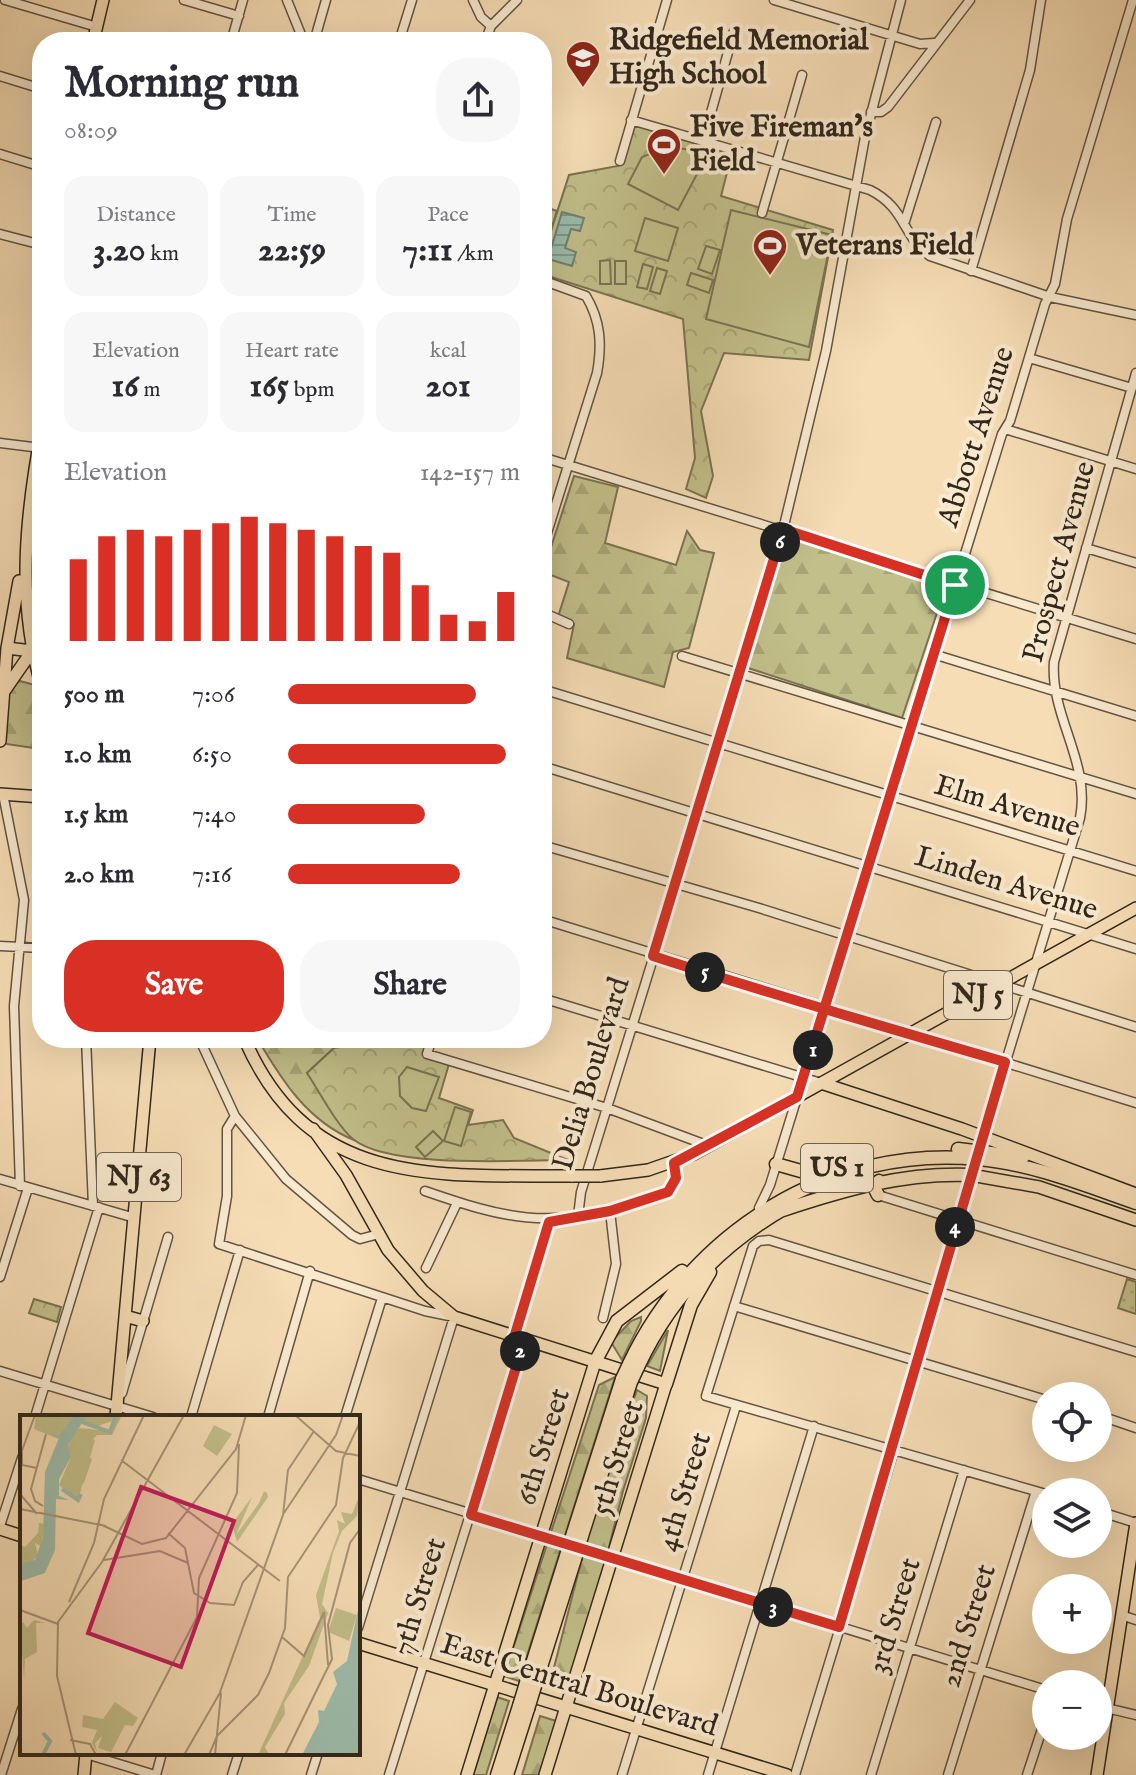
<!DOCTYPE html>
<meta charset="utf-8">
<style>
:root{--surface:#fff;--page:#f7f7f7;--text:#2b2b33;--muted:#7c7c81;--accent:#d93025}
body{margin:0;font-family:"IM FELL English",serif;background:var(--page);color:var(--text);height:100vh;display:flex;flex-direction:column;font-size:30px;white-space:nowrap}
*{box-sizing:border-box;margin:0}
p{font-size:26px;color:var(--muted)}
.icon{flex:none;width:44px;height:44px;fill:none;stroke:currentColor;stroke-width:2;stroke-linecap:round;stroke-linejoin:round}
.map{position:relative;flex:1;overflow:hidden}
.drawer{position:absolute;left:32px;top:32px;width:520px;height:1016px;display:flex;flex-direction:column;background:var(--surface);border-radius:32px;box-shadow:0 8px 32px #0002}
.drawer>*{flex:none}
.controls{position:absolute;left:1032px;top:1382px;display:grid;gap:16px}
.controls a{display:grid;place-items:center;width:80px;height:80px;border-radius:50%;background:var(--surface);box-shadow:0 8px 32px #0002;font-size:40px}
.pin{position:absolute;display:grid;place-items:center;width:68px;height:68px;color:#fff;margin:-34px;border:4px solid #fff;border-radius:50%;box-shadow:0 2px 8px #0007}
.km{position:absolute;width:40px;height:40px;margin:-20px;border-radius:50%;background:#222;color:#fff;font-size:22px;line-height:40px;text-align:center}
.round{display:grid;place-items:center;flex:none;width:84px;height:84px;border-radius:32px;background:var(--page)}
.overview{display:flex;align-items:center;justify-content:space-between;height:136px;padding:0 32px}
h1{font-size:44px;font-weight:700;line-height:60px}
.metrics{display:grid;grid-template-columns:repeat(3,1fr);gap:12px;height:136px;padding:8px 32px}
.metrics div{display:grid;align-content:center;border-radius:20px;background:var(--page);text-align:center}
.metrics b{font-size:34px;font-weight:700}
.metrics small{font-size:22px;font-weight:400}
.metrics p{font-size:22px}
.chart{height:224px;padding:16px 32px}
.chart p{display:flex;justify-content:space-between}
.chart svg{width:100%;height:144px;margin-top:8px;stroke:var(--accent);stroke-width:6}
.primary-button{display:flex;gap:16px;margin-top:auto;padding:16px 32px}
.primary-button a{flex:1;height:92px;border-radius:32px;background:var(--accent);color:#fff;font-size:32px;font-weight:700;line-height:92px;text-align:center}
.primary-button a+a{background:var(--page);color:var(--text)}
ul{padding:0 32px;list-style:none;font-size:26px}
li{display:grid;grid-template-columns:128px 96px 1fr;align-items:center;height:60px}
li i{height:20px;border-radius:10px;background:var(--accent)}
.map>svg:first-child{display:block}
.grass{fill:url(#grass-dots);stroke:#7a7352;stroke-width:2}
.forest{fill:url(#forest-firs);stroke:#7a7352;stroke-width:2}
.park{fill:url(#park-crowns);stroke:#7a7352;stroke-width:2}
.pitch{fill:#c2bf8a;stroke:#7a7352;stroke-width:2}
.water{fill:url(#water-rules);stroke:#728071;stroke-width:2}
.lines{fill:none;stroke-linecap:round;stroke-linejoin:round}
.minor-casing{stroke:#625442;stroke-width:11}
.major-casing{stroke:#31271b;stroke-width:14}
.highway-casing{stroke:#31271b;stroke-width:15}
.minor{stroke:#f9e9cf;stroke-width:8}
.major{stroke:#f6ddb5;stroke-width:11}
.highway{stroke:#f6ddb5;stroke-width:12}
.minor-bridge-casing{stroke:#625442;stroke-width:11;stroke-linecap:butt}
.major-bridge-casing{stroke:#31271b;stroke-width:14;stroke-linecap:butt}
.highway-bridge-casing{stroke:#31271b;stroke-width:15;stroke-linecap:butt}
.minor-bridge{stroke:#f9e9cf;stroke-width:8}
.major-bridge{stroke:#f6ddb5;stroke-width:11}
.highway-bridge{stroke:#f6ddb5;stroke-width:12}
.route-casing{stroke:#fff;stroke-width:16}
.route{stroke:#d93025;stroke-width:10}
.labels{text-anchor:middle;dominant-baseline:central;stroke-width:8;stroke-linejoin:round;paint-order:stroke}
.shield{fill:#f9e9cf;stroke:#6d6151;stroke-width:2}
.shield-label{font-size:28px;font-weight:bold;fill:#31271b}
.poi-label{font-size:30px;font-weight:bold;fill:#31271b;stroke:#f9e9cf;text-anchor:start}
.street-label{font-size:30px;fill:#31271b;stroke:#f9e9cf}
.inset-river{fill:none;stroke:#9dbcab;stroke-width:4}
.inset-road{fill:none;stroke:#a79477;stroke-width:2}
.view{fill:#c2185b;fill-opacity:0.15;stroke:#c2185b;stroke-width:4}
.inset-edge{fill:none;stroke:#31271b;stroke-width:4}
</style>
<div class="map">
<svg width="1136" height="1775" viewBox="0 0 1136 1775">
<defs>
<pattern id="grass-dots" width="8" height="8" patternUnits="userSpaceOnUse" patternTransform="scale(2)"><rect width="8" height="8" fill="#c2bf8a"/><path d="M2 2h.1M6 6h.1" fill="none" stroke="#a7a476" stroke-width="1.8" stroke-linecap="round"/></pattern>
<pattern id="forest-firs" width="22" height="20" patternUnits="userSpaceOnUse" patternTransform="scale(2)"><rect width="22" height="20" fill="#c2bf8a"/><path d="M5 1l3.5 6h-7zM16 11l3.5 6h-7z" fill="#a7a476"/></pattern>
<pattern id="park-crowns" width="20" height="18" patternUnits="userSpaceOnUse" patternTransform="scale(2)"><rect width="20" height="18" fill="#c2bf8a"/><path d="M2 6a3 3 0 1 1 6 0M12 15a3 3 0 1 1 6 0" fill="none" stroke="#a7a476"/></pattern>
<pattern id="water-rules" width="6" height="5" patternUnits="userSpaceOnUse" patternTransform="scale(2)"><rect width="6" height="5" fill="#9dbcab"/><path d="M0 2.5h6" fill="none" stroke="#81998a"/></pattern>
</defs>
<rect width="100%" height="100%" fill="#f6ddb5"/>
<filter id="stains"><feTurbulence type="fractalNoise" baseFrequency=".0025" numOctaves="4"/><feColorMatrix values="0 0 0 0 .2 0 0 0 0 .09 0 0 0 0 .02 0 0 0 .5 -.17"/></filter>
<radialGradient id="worn" r=".72"><stop offset=".6" stop-color="#630" stop-opacity="0"/><stop offset="1" stop-color="#630" stop-opacity=".3"/></radialGradient>
<path class="grass" d="M1127,1279L1136,1282V1314L1118,1308Z"/>
<path class="forest" d="M542,206L557,211L542,259Z
M574,476L618,487L605,543L676,565L687,531L700,550L714,553L689,648L673,652L664,687L567,658L574,624L558,617L569,582L543,572Z
M789,535L946,586L902,718L745,667Z
M20,681L42,687V782H37L41,749L0,743L10,686Z
M257,1038H334V1048L307,1073L354,1140C307,1121 281,1079 257,1038Z
M641,1317V1321L622,1360L611,1342L631,1321Z
M668,1330L660,1371L647,1366Z
M615,1377L519,1681L504,1676L599,1385Z
M637,1390L647,1396L646,1418L623,1491L572,1695L549,1687L591,1523Z
M497,1697L509,1701L486,1775H473Z
M540,1716L563,1723L546,1775H522Z"/>
<path class="park" d="M631,120L728,147L731,157L721,196L833,230L809,360L724,353L701,411L713,476L706,498L686,489L695,458L683,319L542,274V259L569,175L618,166Z
M395,1038H428L427,1058L449,1064L439,1098L473,1110L468,1125L503,1120L514,1138L568,1160C520,1160 389,1169 353,1139C337,1126 319,1091 307,1073L334,1048Z
M34,1299L61,1307L57,1322L29,1313Z"/>
<path class="pitch" d="M667,147L685,149L706,157L678,210L628,184L642,157Z
M731,210L832,235L809,347L706,319Z
M645,218L678,228L668,261L635,251Z
M706,246L720,250L712,274L698,269Z
M610,260L611,284H600V261Z
M615,261H626V284H615Z
M643,264L653,267L647,289L637,287Z
M657,268L667,271L660,294L650,291Z
M691,273L713,280L709,293L687,285Z
M407,1067L439,1077L426,1111L412,1108L400,1096L399,1077Z
M455,1107L471,1112L461,1146L444,1141Z
M433,1131L443,1141L425,1157L416,1147Z"/>
<path class="water" d="M562,212L584,218L580,231L571,229L565,248L576,252L572,266L548,259Z"/>
<g class="lines">
<g class="minor-casing">
<path id="minor" d="M5,0L97,27
M184,0L239,16
M287,0L304,42
M473,0L481,17L491,26
M774,0L920,44L934,43
M231,42L243,0
M314,42L326,0
M399,42L412,0
M485,42L491,26L517,0
M0,76L42,89
M871,112H881L888,107L970,0
M631,120L870,190C906,208 902,236 930,256L1050,297L1136,315
M703,141L734,31
M0,154L42,167
M620,161L667,0
M762,213L802,75
M905,221L936,122
M0,234L42,245
M971,271L1030,70L1041,0
M542,280L586,296C601,321 602,345 597,373L542,549
M1029,358L1132,388
M1005,429L1136,469
M0,443L41,448
M542,457L1136,639
M28,531L42,535
M1086,548L1136,563
M542,612L569,624
M933,654L1136,716
M682,656L1136,794
M542,689L1136,871
M542,766L1136,949
M3,794L24,900L14,1006L20,1186
M542,845L759,908L1136,1027
M542,919L1136,1103
M0,946L42,948
M542,998L821,1083
M86,1038L93,1206
M199,1038L235,1116L286,1179L352,1235L360,1239L379,1234
M432,1038L427,1054L607,1108L709,1146
M235,1116L227,1129V1196L219,1244L425,1311L454,1317L358,1628
M978,1153L1080,818C1091,762 1050,717 1054,662L1136,373
M0,1179L135,1218
M425,1191C503,1218 549,1230 631,1204C646,1200 665,1197 674,1183V1163
M878,1195L1136,1275
M759,1208L770,1185L1002,434L1010,421L1045,304L1055,284L1067,219L1133,0
M578,1216L581,1192L775,563L826,351L865,137L901,0
M426,1268L457,1203
M0,1277L28,1188
M734,1306L1046,1400
M603,1318L616,1264L610,1211
M514,1338L549,1222
M0,1371L153,1417
M122,1393L168,1237
M1098,1415L1136,1428
M35,1417L99,1207
M191,1417L240,1250
M268,1417L310,1271
M345,1417L382,1298
M358,1479L1046,1690
M1046,1494L706,1396L753,1246L759,1241L769,1240L1136,1352
M1098,1511L1136,1523
M0,1526L22,1458
M1121,1615L1136,1620
M1098,1706L1136,1715
M83,1753L155,1775
M1,1775L22,1709
M156,1775L162,1753
M232,1775L239,1753
M311,1775L318,1753
M389,1775L524,1341
M622,1775L736,1406
M708,1775L814,1426
M795,1775L894,1450L915,1361L972,1174
M871,1775L964,1470
M948,1775L1036,1491
M1027,1775L1046,1717"/>
</g>
<g class="major-casing">
<path id="major" d="M93,42L103,0
M42,428C26,514 16,601 42,687
M7,648L32,651
M5,690L32,651
M0,741L7,648L19,581
M0,794L42,797
M244,1038C309,1189 435,1175 573,1176
M821,1083L962,1129L1136,1194
M313,1129L346,1175L388,1250L423,1291L454,1317L666,1384L545,1775
M971,1175L1039,1187L1136,1220
M600,1176L648,1170L694,1154L1136,908
M125,1316L143,1321
M116,1417L150,1038
M0,1529L22,1536
M358,1643L787,1775
M84,1775L86,1753
M467,1775L595,1362
M1097,1775L1136,1523"/>
</g>
<g class="highway-casing">
<path id="highway" d="M958,1149L1023,1157
M776,1164L808,1173L834,1169
M878,1195L874,1187L879,1181
M780,1211C843,1190 904,1172 971,1175
M595,1362L617,1321L682,1271
M629,1364C692,1231 830,1145 978,1159C1033,1164 1084,1185 1136,1203
M638,1367C670,1298 720,1245 787,1207
M666,1384L691,1305L710,1272
M573,1533L622,1379
M582,1536L631,1382
M526,1683L566,1556
M535,1686L575,1559
M497,1775L519,1706
M507,1775L528,1709"/>
</g>
<use href="#minor" class="minor"/>
<use href="#major" class="major"/>
<use href="#highway" class="highway"/>
<g class="minor-bridge-casing">
<path id="minor-bridge" d="M973,1171L978,1154"/>
</g>
<g class="major-bridge-casing">
<path id="major-bridge" d="M573,1176H600"/>
</g>
<g class="highway-bridge-casing">
<path id="highway-bridge" d="M622,1379L629,1364
M631,1382L638,1367
M566,1556L573,1533
M575,1559L582,1536
M519,1706L526,1683
M528,1709L535,1686"/>
</g>
<use href="#minor-bridge" class="minor-bridge"/>
<use href="#major-bridge" class="major-bridge"/>
<use href="#highway-bridge" class="highway-bridge"/>
</g>
<g class="lines">
<g class="route-casing">
<path id="route" d="M955,585L797,1097L674,1163L676,1178L668,1192L610,1211L549,1222L514,1338L524,1341L471,1515L839,1627L1005,1062C888,1028 770,994 653,956L783,529L955,585"/>
</g>
<use href="#route" class="route"/>
</g>
<defs>
<g id="school-pin" transform="scale(1.8)"><path d="M0 17L-7.5 6A9.5 9.5 0 1 1 7.5 6Z" fill="#8f2418" stroke="#f9e9cf"/><path d="M0-5L7-2L0 1L-7-2ZM-4 1L0 2.5L4 1V4Q0 6-4 4Z" fill="#fff"/></g>
<g id="stadium-pin" transform="scale(1.8)"><path d="M0 17L-7.5 6A9.5 9.5 0 1 1 7.5 6Z" fill="#8f2418" stroke="#f9e9cf"/><path d="M0-5a6.5 5 0 1 0 0 10a6.5 5 0 1 0 0-10ZM-3.5-1.8h7v3.6h-7Z" fill="#fff"/></g>
</defs>
<g fill-rule="evenodd">
<use href="#school-pin" x="583" y="58"/>
<use href="#stadium-pin" x="664" y="145"/>
<use href="#stadium-pin" x="770" y="246"/>
</g>
<g class="labels">
<g class="shield">
<rect x="944" y="971" width="68" height="48" rx="6"/>
<rect x="801" y="1144" width="72" height="48" rx="6"/>
<rect x="97" y="1153" width="84" height="48" rx="6"/>
</g>
<g class="shield-label">
<text x="978" y="995">NJ 5</text>
<text x="837" y="1168">US 1</text>
<text x="139" y="1177">NJ 63</text>
</g>
<g class="poi-label">
<text x="609" y="41">Ridgefield Memorial<tspan x="609" dy="34">High School</tspan></text>
<text x="690" y="128">Five Fireman's<tspan x="690" dy="34">Field</tspan></text>
<text x="796" y="246">Veterans Field</text>
</g>
<g class="street-label">
<text transform="translate(977 437) rotate(-72)">Abbott Avenue</text>
<text transform="translate(1060 562) rotate(-75)">Prospect Avenue</text>
<text transform="translate(1007 807) rotate(17)">Elm Avenue</text>
<text transform="translate(1006 884) rotate(17)">Linden Avenue</text>
<text transform="translate(592 1074) rotate(-73)">Delia Boulevard</text>
<text transform="translate(544 1447) rotate(-73)">6th Street</text>
<text transform="translate(618 1458) rotate(-73)">5th Street</text>
<text transform="translate(685 1492) rotate(-73)">4th Street</text>
<text transform="translate(420 1597) rotate(-73)">7th Street</text>
<text transform="translate(895 1616) rotate(-73)">3rd Street</text>
<text transform="translate(969 1626) rotate(-73)">2nd Street</text>
<text transform="translate(579 1686) rotate(17)">East Central Boulevard</text>
</g>
</g>
<g transform="translate(20 1415)">
<rect width="340" height="340" fill="#f6ddb5"/>
<path d="M67,0H102L92,20H77L70,27L53,21L59,13L90,16L95,5L75,12L63,6Z" fill="#c2bf8a"/>
<path d="M194,10L212,19L197,41L183,31ZM237,71L247,78L248,82L217,127L212,109L232,82L216,120L239,88L244,76ZM340,79L337,101L322,116L313,138L302,189L308,198L289,251L264,288L265,299L245,332L249,340H238L300,203L296,180L319,116L317,105L325,109L321,97L332,99Z" fill="#c2bf8a"/>
<path d="M19,108L25,109L21,131L15,128L18,140L11,148H0V130L5,132L18,118ZM14,205L26,208H16L17,237L5,244L4,264L0,211L3,207L7,213Z" fill="#c2bf8a"/>
<path d="M95,287L118,303L113,311L105,310L91,337L78,333L82,321L75,328L77,337L72,328L77,315L62,312L63,300L83,304Z" fill="#c2bf8a"/>
<path d="M16,0H55L39,24L14,14ZM60,20L75,25L58,85L39,70L51,42L48,31L53,21ZM316,193L337,200L329,226L308,217Z" fill="#c2bf8a"/>
<path d="M56,34L72,44L64,68L56,70L61,74L58,84L47,76L53,68L45,58Z" fill="#c2bf8a"/>
<path d="M55,0H67L48,30L51,42L39,64V81L49,85L36,84L35,135L25,158L1,166L0,149L15,145L23,123L25,57L39,23L28,18L39,21ZM340,186V340H282L299,307L298,295L304,296L317,269L313,257L327,246Z" fill="#9dbcab"/>
<path class="inset-river" d="M62,7L90,17L96,0M42,74L58,85L61,79M23,340L30,326L23,318M326,340L332,302L328,258"/>
<path class="inset-road" d="M275,0L316,36L340,41M2,37V50L17,53M0,41L15,0M101,45L260,166M0,79L17,99M23,91L15,86L11,74L26,19M0,94L86,111M264,98L316,20L323,0M82,110L122,129L146,123L216,34L226,0M148,118L165,133L174,178L190,188L214,190L223,167L238,150M84,145L140,136L168,148M49,187L74,128L84,84L124,0M0,195L38,209M262,222L284,241L304,197L308,250M199,280L263,100L268,55L294,16M50,325L70,329L76,340M56,340L37,261L38,207L82,147L164,0M105,340L177,202L179,163L217,78L219,29M164,340L201,276M189,340L197,321L238,280L249,258L265,213L268,162L316,90L323,43L340,7M195,340L201,278M265,340L312,244L308,210L330,128L340,114"/>
<path class="view" d="M121,72L214,106L161,252L68,218Z"/>
<rect width="340" height="340" class="inset-edge"/>
</g>
<rect width="100%" height="100%" filter="url(#stains)"/>
<rect width="100%" height="100%" fill="url(#worn)"/>
</svg>
<div class="controls">
<a><svg class="icon" aria-label="locate" viewBox="0 0 24 24"><circle cx="12" cy="12" r="6"/><path d="M12 2v4M12 18v4M2 12h4M18 12h4"/></svg></a>
<a><svg class="icon" aria-label="layers" viewBox="0 0 24 24"><path d="M12 4l9 5-9 5-9-5zM3 14l9 5 9-5"/></svg></a>
<a>+</a>
<a>−</a>
</div>
<div class="pin" style="left:955px;top:585px;background:#1e9e55"><svg class="icon" aria-label="arrive" viewBox="0 0 24 24"><path d="M6 21V4h12l-3 4 3 4H6"/></svg></div>
<b class="km" style="left:813px;top:1050px">1</b>
<b class="km" style="left:520px;top:1351px">2</b>
<b class="km" style="left:773px;top:1607px">3</b>
<b class="km" style="left:955px;top:1227px">4</b>
<b class="km" style="left:705px;top:972px">5</b>
<b class="km" style="left:780px;top:542px">6</b>
<section class="drawer">
<div class="overview"><div><h1>Morning run</h1><p>08:09</p></div><a class="round"><svg class="icon" aria-label="share" viewBox="0 0 24 24"><path d="M12 15V3M7 8l5-5 5 5M5 13v7h14v-7"/></svg></a></div>
<div class="metrics">
<div><p>Distance</p><b>3.20<small> km</small></b></div>
<div><p>Time</p><b>22:59</b></div>
<div><p>Pace</p><b>7:11<small> /km</small></b></div>
</div>
<div class="metrics">
<div><p>Elevation</p><b>16<small> m</small></b></div>
<div><p>Heart rate</p><b>165<small> bpm</small></b></div>
<div><p>kcal</p><b>201</b></div>
</div>
<div class="chart"><p><span>Elevation</span>142–157 m</p>
<svg viewBox="0 0 160 44" preserveAspectRatio="none"><path d="M5 44V19M15 44V12M25 44V10M35 44V12M45 44V10M55 44V8M65 44V6M75 44V8M85 44V10M95 44V12M105 44V15M115 44V17M125 44V27M135 44V36M145 44V38M155 44V29"/></svg>
</div>
<ul>
<li><b>500 m</b>7:06<i style="width:81%"></i></li>
<li><b>1.0 km</b>6:50<i style="width:94%"></i></li>
<li><b>1.5 km</b>7:40<i style="width:59%"></i></li>
<li><b>2.0 km</b>7:16<i style="width:74%"></i></li>
</ul>
<div class="primary-button"><a>Save</a><a>Share</a></div>
</section>
</div>
